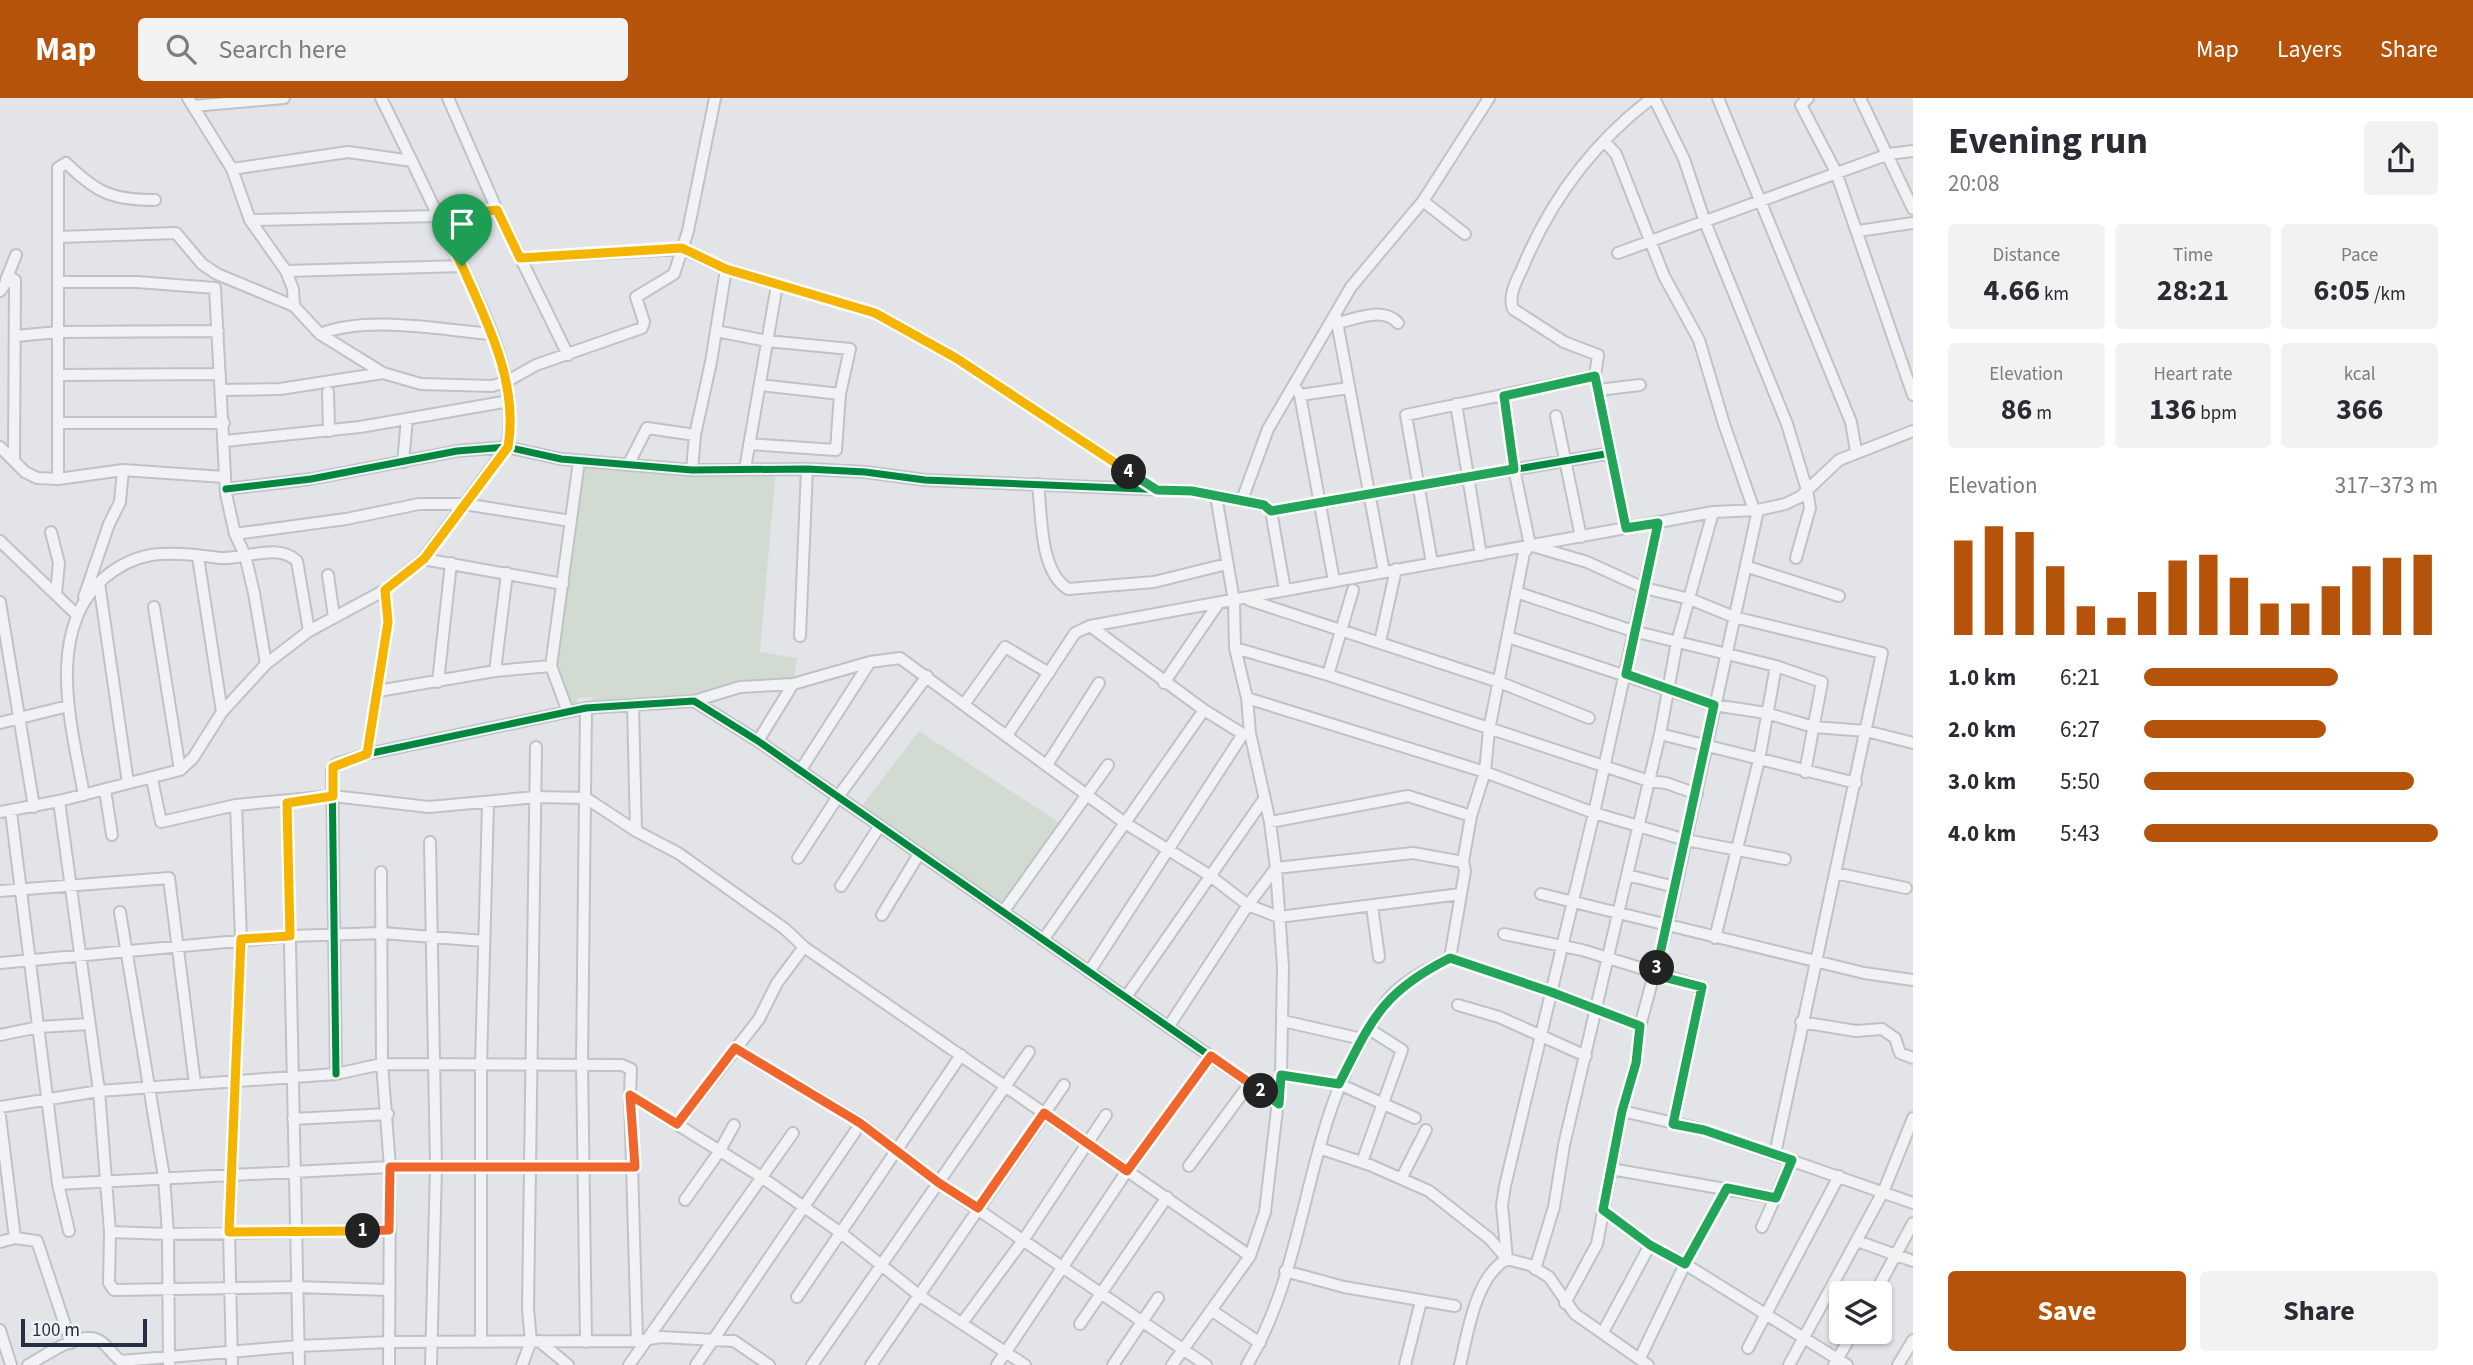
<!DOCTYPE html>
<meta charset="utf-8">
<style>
:root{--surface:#fff;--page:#f2f2f3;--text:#2b2b33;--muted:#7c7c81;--accent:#b45309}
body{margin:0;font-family:"Source Sans 3",sans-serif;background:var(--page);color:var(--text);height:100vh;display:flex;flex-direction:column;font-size:26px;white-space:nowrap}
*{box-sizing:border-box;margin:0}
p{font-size:23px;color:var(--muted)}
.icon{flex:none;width:38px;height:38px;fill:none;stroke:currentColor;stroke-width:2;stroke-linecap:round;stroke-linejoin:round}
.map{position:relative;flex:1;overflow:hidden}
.panel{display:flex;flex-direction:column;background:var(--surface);width:560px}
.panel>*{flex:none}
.fabs{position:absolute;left:1829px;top:1183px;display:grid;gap:14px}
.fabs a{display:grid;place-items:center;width:63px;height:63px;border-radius:7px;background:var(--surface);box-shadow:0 2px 5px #0004;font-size:35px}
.scale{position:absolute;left:21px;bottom:18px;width:126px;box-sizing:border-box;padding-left:7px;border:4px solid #262f42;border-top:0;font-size:19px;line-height:24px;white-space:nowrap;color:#262f42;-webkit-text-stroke:5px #eff2f7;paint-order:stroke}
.pin{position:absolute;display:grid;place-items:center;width:60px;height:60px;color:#fff;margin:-72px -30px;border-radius:50% 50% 50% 0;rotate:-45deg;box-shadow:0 0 7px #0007}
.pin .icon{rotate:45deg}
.km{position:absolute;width:35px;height:35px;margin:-18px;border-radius:50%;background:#222;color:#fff;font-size:19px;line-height:35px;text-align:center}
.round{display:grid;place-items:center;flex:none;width:74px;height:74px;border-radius:7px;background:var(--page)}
.summary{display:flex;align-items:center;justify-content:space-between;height:119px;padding:0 35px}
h1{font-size:38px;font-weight:700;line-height:52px}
.stats{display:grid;grid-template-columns:repeat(3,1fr);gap:10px;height:119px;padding:7px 35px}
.stats div{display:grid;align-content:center;border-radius:7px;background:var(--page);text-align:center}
.stats b{font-size:30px;font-weight:700}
.stats small{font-size:19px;font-weight:400}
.stats p{font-size:19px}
.chart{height:196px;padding:14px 35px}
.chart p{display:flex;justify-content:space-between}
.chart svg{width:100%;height:126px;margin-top:7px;stroke:var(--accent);stroke-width:6}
.cta{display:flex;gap:14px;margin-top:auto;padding:14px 35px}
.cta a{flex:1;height:80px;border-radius:7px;background:var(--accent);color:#fff;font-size:28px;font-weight:700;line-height:80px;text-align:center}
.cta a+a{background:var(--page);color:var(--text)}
ul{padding:0 35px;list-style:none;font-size:23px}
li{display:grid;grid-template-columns:112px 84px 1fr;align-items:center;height:52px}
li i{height:18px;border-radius:9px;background:var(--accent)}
header{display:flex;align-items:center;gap:42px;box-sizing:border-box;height:98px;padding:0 35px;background:var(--accent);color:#fff}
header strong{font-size:33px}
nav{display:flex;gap:38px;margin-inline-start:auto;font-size:24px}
.search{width:490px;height:63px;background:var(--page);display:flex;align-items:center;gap:18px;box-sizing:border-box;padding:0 24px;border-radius:7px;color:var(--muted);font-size:26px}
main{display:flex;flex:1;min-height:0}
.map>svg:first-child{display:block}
.green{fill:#d2dbd1}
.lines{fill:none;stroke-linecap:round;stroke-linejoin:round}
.minor-casing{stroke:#c0c2c5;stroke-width:14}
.minor{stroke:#f1f2f4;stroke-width:10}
.cycleway-casing{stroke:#eff2f7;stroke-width:11}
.cycleway{stroke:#00873e;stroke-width:7}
.split-1-casing{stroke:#fff;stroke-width:14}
.split-2-casing{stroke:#fff;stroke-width:14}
.split-3-casing{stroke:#fff;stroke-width:14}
.split-4-casing{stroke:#fff;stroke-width:14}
.split-5-casing{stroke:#fff;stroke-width:14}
.split-1{stroke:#f5b400;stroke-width:9}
.split-2{stroke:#f0652b;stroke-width:9}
.split-3{stroke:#22a559;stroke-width:9}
.split-4{stroke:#22a559;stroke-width:9}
.split-5{stroke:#f5b400;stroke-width:9}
</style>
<header>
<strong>Map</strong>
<div class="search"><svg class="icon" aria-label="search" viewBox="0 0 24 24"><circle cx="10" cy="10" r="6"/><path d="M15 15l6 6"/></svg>Search here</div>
<nav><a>Map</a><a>Layers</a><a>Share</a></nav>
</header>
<main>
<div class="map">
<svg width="1913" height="1267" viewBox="0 0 1913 1267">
<rect width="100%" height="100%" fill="#e2e4e7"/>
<path class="green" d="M579,363L776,370L760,554L797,560L793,586H769L694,603L594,610L592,599L577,600L578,612L568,614L551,568Z
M919,633L1063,727L1003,814L857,714Z"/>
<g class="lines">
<g class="minor-casing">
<path id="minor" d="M188,0L232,71L250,122L286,173L293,191L294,208L320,236L383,275L421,286L492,288L506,284L536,267L642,230L644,224L636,199L674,176L688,133L715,0
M448,0L497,112L568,257
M1654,0L1684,61L1705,124L1787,326L1807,392L1810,410L1796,460
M1718,0L1851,324L1856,353
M1808,0L1801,7L1836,74L1913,297
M1860,0L1913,111
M193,8L284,0
M1604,43L1616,56L1664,178L1699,242L1724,326L1754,412
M232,71L348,54L412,63
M1423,103L1465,136
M250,122L438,118L497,112
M1858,133L1913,125
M59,139L176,135L202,166L217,176L294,208
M1618,155L1889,56L1913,53
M520,160L682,151L726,171L875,215L956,260L1155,391
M286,173L462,168
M6,182L16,157
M58,184H137L215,190L226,396L235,436L245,457L254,495L266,566
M0,193L10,179L15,182L14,360
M1336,219L1384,474
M1337,225C1357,221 1383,208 1398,225
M716,233L767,243L850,251L840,296L760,287
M320,236C369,217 440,232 492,236
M16,238L58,234L218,233
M58,277L220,276
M1595,278L1626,430
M1294,287L1300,297L1334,483
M221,292L280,291L383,275
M1598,292L1640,287
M328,294L329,333
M1300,297L1349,290
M1456,306L1481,457
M1556,318L1581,439
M59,325H224
M225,343L360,329L509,303
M749,346L836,352L840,296
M0,349L25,374L37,380L58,381L123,372L224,379
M403,364L407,321
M628,367L647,330L695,337
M745,371L777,187
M692,372L695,337L711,264L726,171
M58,381V70L66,65C97,95 112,102 155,102
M1038,386C1042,417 1039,473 1068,491L1154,484L1227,466
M226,391L311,381L457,353L507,349L561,361L692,372L807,371L865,374L925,382L1192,393L1264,407L1271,413L1611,355
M1242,402L1268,331L1351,189L1423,103L1489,0
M1271,413L1285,492
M51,434L59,465L56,495
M235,436L346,421L419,406H464L571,423
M0,443L77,517
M1533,448L1587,464L1644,490L1690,501L1734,519L1882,555L1775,1056
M198,459L222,614
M423,461L563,486
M1432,465L1406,317L1595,278L1598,257L1564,244L1513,211C1508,197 1516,184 1522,171C1550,103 1594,44 1652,0
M1748,469L1839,498
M328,477L334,519
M99,485L128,685
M1516,494L1633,533L1776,568L1822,584L1805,674
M84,499L109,426L120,404L123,372
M1249,502L1499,584L1589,620
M0,504L34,709
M154,509L180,672
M1090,528L1204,612
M800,538L807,371
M1508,539L1714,607L1766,615L1814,629L1866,633L1913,645
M1380,544L1396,471
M1235,550L1328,577L1649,683L1666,685L1697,696
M551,568L579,363
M495,573L507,475
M1328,577L1353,492
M438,584L451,465
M1164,585L1218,506
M378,593L495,573L551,568L568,614
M1247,600L1485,674L1594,715L1686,742L1785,761
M694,603L740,589L793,586L870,564L900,560L1125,725L1209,777L1248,807L1279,819L1460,796
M965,605L1005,549L1049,575
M633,607L636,733
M0,625L68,608
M1008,636L1075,535L1090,528L1713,414L1758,412L1785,406L1800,399L1839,362L1913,333
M1660,636L1856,685
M758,643L793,586
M367,656L388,524L385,492
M1048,665L1099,585
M800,673L870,564
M152,681L161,724L236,707L333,698L429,709L536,699L586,700L636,733L678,755L785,831L804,849L1250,1158
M105,692L112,737
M84,697C72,630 44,533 104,480C117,469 134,460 151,457C172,454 199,457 220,460C244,462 277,444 297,463L309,533
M59,703L99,993L110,1134L109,1185L114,1192L297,1189L388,1192
M287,705L299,1267
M0,714L59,703L180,672L193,660L222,614L266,566L309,533L385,492L423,461L507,349C521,278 480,207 451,145C428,97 405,48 381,0
M11,714L58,1086L69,1133
M1270,724L1408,698L1471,718
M430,744L436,1069L431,1267
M798,760L837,700L927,578
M381,774L382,966L390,1069L389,1267
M1835,775L1906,790
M1627,777L1675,789
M841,788L879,729
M0,793L169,780L195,986
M1541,796L1864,875L1913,882
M1372,808L1379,859
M120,814L164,1079L168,1136L169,1267
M1003,814L1108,667
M882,817L919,756
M1504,836L1582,852L1702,889L1673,1026
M1715,840L1759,662L1776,568
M1043,842L1204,612L1243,636L1250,635
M1450,860L1465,773L1463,764L1471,718L1485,674L1489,632L1524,455L1530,447L1514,371L1504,298
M0,865L290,838L382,835L484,843
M1089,874L1243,636
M1126,899L1264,701
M1458,907L1499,919L1586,958
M1283,923L1362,941
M1801,924L1856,933L1882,931L1895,940L1900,955L1913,960
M1169,928L1248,807L1276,770L1413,755L1463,764
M0,937L39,929L89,926
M735,950L861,1025L939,1085L1206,1267
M336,976L332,673L336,666L367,656L586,610L694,603L758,643L1279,1006
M1281,977L1339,986L1415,1020
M0,1009L99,993L336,976L382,966L622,967L631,971L630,997
M1622,1013L1704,1032L1913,1105
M0,1018L15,1140
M293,1021L388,1016
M677,1026L759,921L777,885L804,849
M1319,1050L1370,1067L1429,1093L1490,1141L1507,1161L1530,1167L1549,1179L1575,1216L1648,1267
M1362,1064L1402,952L1369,931
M1189,1068L1250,985
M1611,1071L1776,1100
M1402,1079L1426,1032
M58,1086L390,1069H635
M685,1102L719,1054L734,1027
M1603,1112L1650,1147L1685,1166L1847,1267
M1762,1129L1792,1062
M110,1134L168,1136L389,1132
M1857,1143L1913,1163
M0,1144L15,1140L37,1143L71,1245
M1535,1171L1554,1109L1564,1047L1660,636L1677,544L1713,414
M1285,1173L1344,1189L1455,1208
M1875,1195L1913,1125
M797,1199L961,957
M1565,1205L1597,1146L1622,1013L1636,965L1640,928L1667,829L1758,412
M1211,1212L1260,1245
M962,1225L1024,1141L1106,1017
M1080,1226L1167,1099
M0,1232L11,1267
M1603,1234L1650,1147
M539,1243L568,1267
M637,1243L630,997L760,1078L841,1135L920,1198L1025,1267
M481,1244V966L488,706
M586,1244L582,965L586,610
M1748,1250L1839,1078
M1640,1260L1685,1166L1727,1090
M28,1267C45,1258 75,1235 96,1241C106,1244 112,1257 121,1263L299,1248L389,1244L637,1243L661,1239L734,1243L769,1267
M232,1267L229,1134L241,841L236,707
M522,1267L531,1243L528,1211L536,649
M629,1267L793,1035
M696,1267L861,1025
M812,1267L1029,954
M871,1267L1064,987
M997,1267L1127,1073L1211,958
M1113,1267L1158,1200
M1172,1267L1250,1158L1265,1114L1281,977L1283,869L1276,770L1270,724L1250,635L1247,600L1235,550L1234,503L1216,398
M1247,1267C1309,1165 1303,1034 1368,932C1376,920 1381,908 1392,897C1407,881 1430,870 1450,860L1551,894L1640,928
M1405,1267L1421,1203
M1460,1267C1468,1235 1475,1179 1507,1161L1502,1107L1505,1088L1594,715L1658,425
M1789,1267L1884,1092L1913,1020
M1834,1267L1853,1234
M1898,1267L1913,1242"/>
</g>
<use href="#minor" class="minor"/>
<g class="cycleway-casing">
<path id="cycleway" d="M226,391L311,381L457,353L507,349L561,361L692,372L807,371L865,374L925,382L1192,393L1264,407L1271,413L1611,355
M336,976L332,673L336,666L367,656L586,610L694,603L758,643L1279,1006"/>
</g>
<use href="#cycleway" class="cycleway"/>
</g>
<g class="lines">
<g class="split-1-casing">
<path id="split-1" d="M363,1133L229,1134L241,841L290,838L287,705L333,698V669L367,656L388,524L385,492L424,461L508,349C519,285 487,224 462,168"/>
</g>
<g class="split-2-casing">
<path id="split-2" d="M363,1133L389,1132L390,1069H635L630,997L677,1026L735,950L860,1025L939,1085L978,1110L1044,1015L1127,1073L1211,958L1261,993"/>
</g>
<g class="split-3-casing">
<path id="split-3" d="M1261,993L1279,1006L1281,977L1339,986C1372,921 1382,894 1450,860L1551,894L1640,928L1636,965L1622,1013L1603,1112L1650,1147L1685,1166L1727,1090L1776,1100L1792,1062L1704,1032L1673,1026L1702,889L1655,877L1657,870"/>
</g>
<g class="split-4-casing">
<path id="split-4" d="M1129,374L1157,392L1192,393L1264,407L1271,413L1514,371L1504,298L1595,278L1626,430L1658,425L1626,576L1714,607L1657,870"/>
</g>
<g class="split-5-casing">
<path id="split-5" d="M462,168L438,118L497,112L520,160L682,150L726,171L875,215L956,260L1129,374"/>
</g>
<use href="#split-1" class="split-1"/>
<use href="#split-2" class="split-2"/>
<use href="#split-3" class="split-3"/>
<use href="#split-4" class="split-4"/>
<use href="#split-5" class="split-5"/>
</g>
</svg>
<div class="fabs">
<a><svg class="icon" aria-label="layers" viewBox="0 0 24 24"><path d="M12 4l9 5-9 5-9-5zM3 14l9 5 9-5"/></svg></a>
</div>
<div class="scale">100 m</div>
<div class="pin" style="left:462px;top:168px;background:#1e9e55"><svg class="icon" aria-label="arrive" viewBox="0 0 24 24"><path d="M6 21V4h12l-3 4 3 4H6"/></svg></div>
<b class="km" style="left:363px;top:1133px">1</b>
<b class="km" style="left:1261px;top:993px">2</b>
<b class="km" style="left:1657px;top:870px">3</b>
<b class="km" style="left:1129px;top:374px">4</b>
</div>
<section class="panel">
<div class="summary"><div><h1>Evening run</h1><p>20:08</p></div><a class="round"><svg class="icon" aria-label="share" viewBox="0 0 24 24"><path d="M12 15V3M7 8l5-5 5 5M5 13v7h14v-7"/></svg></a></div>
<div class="stats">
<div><p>Distance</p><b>4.66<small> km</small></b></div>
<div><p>Time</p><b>28:21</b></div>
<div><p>Pace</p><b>6:05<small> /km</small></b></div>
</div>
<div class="stats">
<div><p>Elevation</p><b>86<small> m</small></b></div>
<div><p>Heart rate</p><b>136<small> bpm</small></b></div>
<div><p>kcal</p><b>366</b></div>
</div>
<div class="chart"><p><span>Elevation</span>317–373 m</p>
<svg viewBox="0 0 160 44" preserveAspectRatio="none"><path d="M5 44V11M15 44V6M25 44V8M35 44V20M45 44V34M55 44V38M65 44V29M75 44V18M85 44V16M95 44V24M105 44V33M115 44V33M125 44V27M135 44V20M145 44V17M155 44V16"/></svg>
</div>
<ul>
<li><b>1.0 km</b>6:21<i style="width:66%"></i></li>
<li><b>2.0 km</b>6:27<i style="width:62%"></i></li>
<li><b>3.0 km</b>5:50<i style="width:92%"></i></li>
<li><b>4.0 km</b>5:43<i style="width:100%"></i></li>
</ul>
<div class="cta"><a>Save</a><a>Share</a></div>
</section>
</main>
